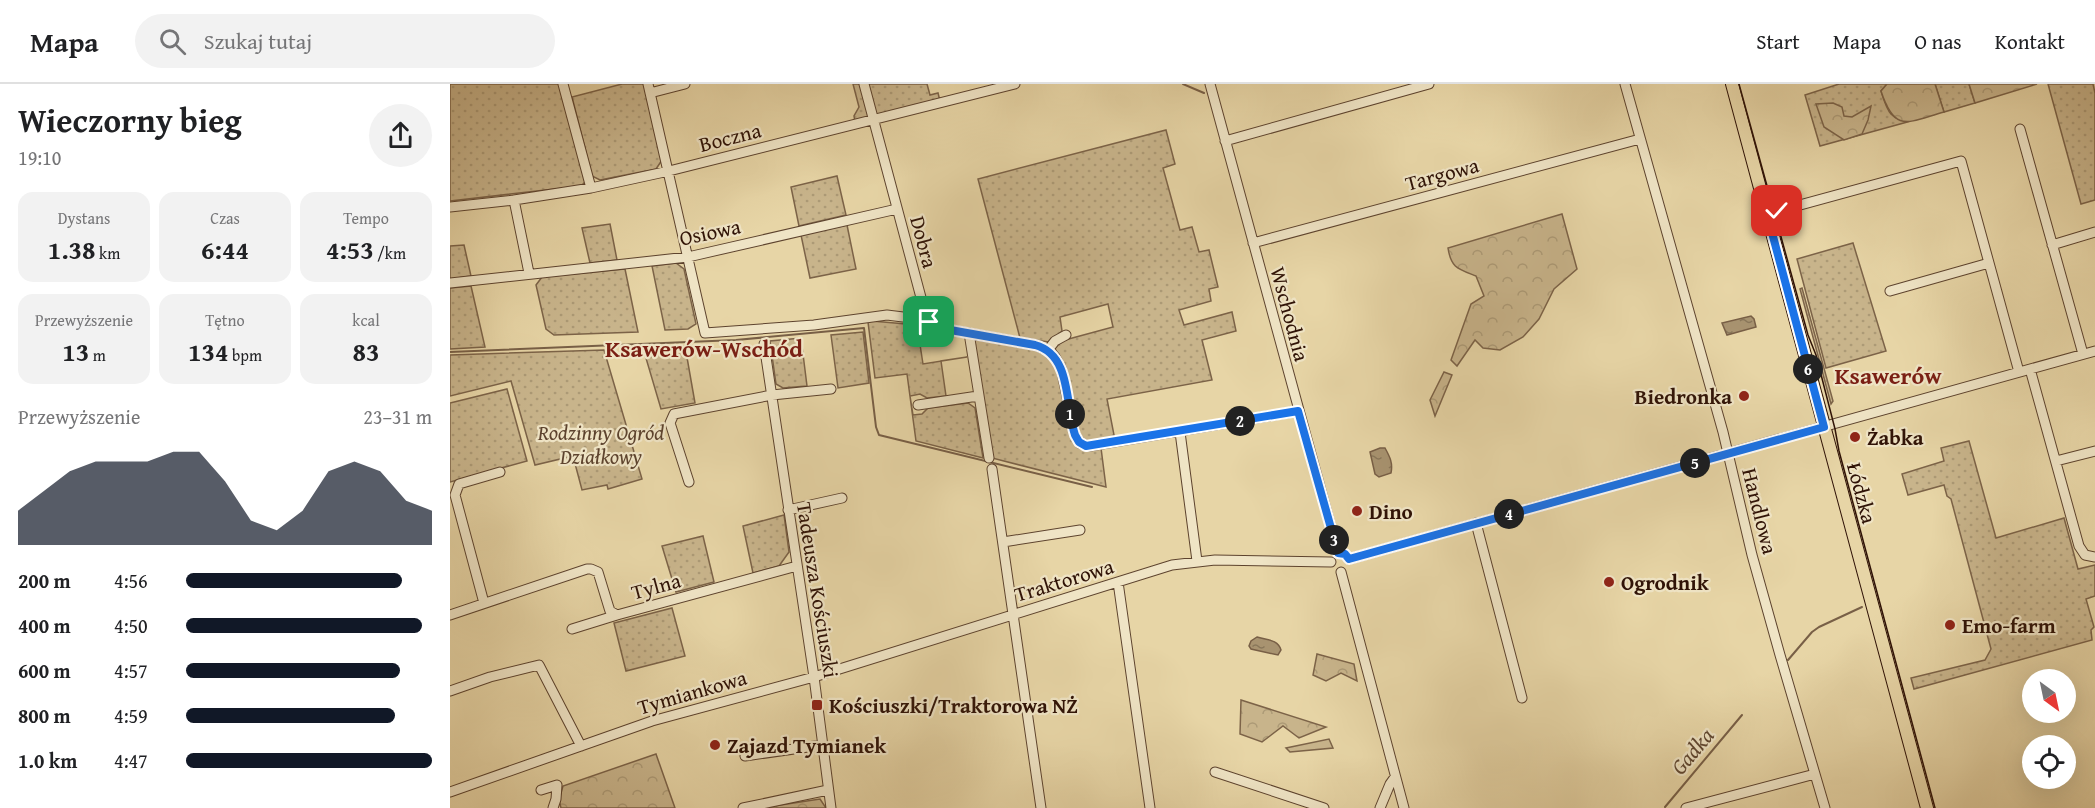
<!DOCTYPE html>
<html lang="pl">
<meta charset="utf-8">
<style>
:root{--surface:#fff;--page:#f2f2f2;--text:#202124;--muted:#757577;--line:#e0e0e0;--accent:#111827}
body{margin:0;font-family:"Gentium Book Plus",serif;background:var(--page);color:var(--text);height:100vh;display:flex;flex-direction:column;font-size:22px;white-space:nowrap}
*{box-sizing:border-box;margin:0}
p{font-size:20px;color:var(--muted)}
.icon{flex:none;width:33px;height:33px;fill:none;stroke:currentColor;stroke-width:2;stroke-linecap:round;stroke-linejoin:round}
.map{position:relative;flex:1;overflow:hidden}
.drawer{display:flex;flex-direction:column;background:var(--surface);width:450px}
.drawer>*{flex:none}
.needle{width:39px;rotate:147deg}
.tools{position:absolute;left:1572px;top:585px;display:grid;gap:12px}
.tools a{display:grid;place-items:center;width:54px;height:54px;border-radius:50%;background:var(--surface);box-shadow:0 6px 24px #0002;font-size:30px}
.pin{position:absolute;display:grid;place-items:center;width:51px;height:51px;color:#fff;margin:-26px;border-radius:12px;box-shadow:0 3px 9px #0006}
.km{position:absolute;width:30px;height:30px;margin:-15px;border-radius:50%;background:#222;color:#fff;font-size:16px;line-height:30px;text-align:center}
.round{display:grid;place-items:center;flex:none;width:63px;height:63px;border-radius:32px;background:var(--page)}
.head{display:flex;align-items:center;justify-content:space-between;height:102px;padding:0 18px}
h1{font-size:33px;font-weight:700;line-height:45px}
.figures{display:grid;grid-template-columns:repeat(3,1fr);gap:9px;height:102px;padding:6px 18px}
.figures div{display:grid;align-content:center;border-radius:15px;background:var(--page);text-align:center}
.figures b{font-size:26px;font-weight:700}
.figures small{font-size:16px;font-weight:400}
.figures p{font-size:16px}
.chart{height:168px;padding:12px 18px}
.chart p{display:flex;justify-content:space-between}
.chart svg{width:100%;height:108px;margin-top:6px;fill:var(--accent);opacity:.7}
ul{padding:0 18px;list-style:none;font-size:20px}
li{display:grid;grid-template-columns:96px 72px 1fr;align-items:center;height:45px}
li i{height:15px;border-radius:8px;background:var(--accent)}
header{display:flex;align-items:center;gap:36px;box-sizing:border-box;height:84px;padding:0 30px;background:var(--surface);border-bottom:2px solid var(--line)}
header strong{font-size:28px}
nav{display:flex;gap:33px;margin-inline-start:auto;font-size:21px}
.search{width:420px;height:54px;background:var(--page);display:flex;align-items:center;gap:15px;box-sizing:border-box;padding:0 21px;border-radius:33px;color:var(--muted);font-size:22px}
main{display:flex;flex:1;min-height:0}
.map>svg:first-child{display:block}
.green{fill:url(#green-dots);stroke:#7c6348;stroke-width:1.5}
.forest{fill:url(#forest-crowns);stroke:#7c6348;stroke-width:1.5}
.water{fill:url(#water-ripples);stroke:#785f46;stroke-width:1.5}
.lines{fill:none;stroke-linecap:round;stroke-linejoin:round}
.stream{stroke:#785f46;stroke-width:2}
.minor-casing{stroke:#5d432e;stroke-width:11}
.major-casing{stroke:#2f1206;stroke-width:14}
.minor{stroke:#efe4c5;stroke-width:9}
.major{stroke:#e7d5a6;stroke-width:12}
.tram{stroke:#2f1206;stroke-width:1.5}
.route-casing{stroke:#fff;stroke-width:12}
.route{stroke:#1a73e8;stroke-width:8}
.poi-dot{fill:#8f2418;stroke:#efe4c5;stroke-width:2}
.labels{text-anchor:middle;dominant-baseline:central;stroke-width:4.5;stroke-linejoin:round;paint-order:stroke}
.street-label{font-size:21px;fill:#2f1206;stroke:#efe4c5}
.poi-label{font-size:21px;font-weight:bold;fill:#2f1206;stroke:#efe4c5;text-anchor:start}
.park-label{font-size:21px;font-style:italic;fill:#5d432e;stroke:#efe4c5}
.water-label{font-size:22px;font-style:italic;fill:#5f4630;stroke:#efe4c5}
.quarter-label{font-size:24px;font-weight:bold;fill:#7a1f14;stroke:#efe4c5}
</style>
<header>
<strong>Mapa</strong>
<div class="search"><svg class="icon" aria-label="search" viewBox="0 0 24 24"><circle cx="10" cy="10" r="6"/><path d="M15 15l6 6"/></svg>Szukaj tutaj</div>
<nav><a>Start</a><a>Mapa</a><a>O nas</a><a>Kontakt</a></nav>
</header>
<main>
<section class="drawer">
<div class="head"><div><h1>Wieczorny bieg</h1><p>19:10</p></div><a class="round"><svg class="icon" aria-label="share" viewBox="0 0 24 24"><path d="M12 15V3M7 8l5-5 5 5M5 13v7h14v-7"/></svg></a></div>
<div class="figures">
<div><p>Dystans</p><b>1.38<small> km</small></b></div>
<div><p>Czas</p><b>6:44</b></div>
<div><p>Tempo</p><b>4:53<small> /km</small></b></div>
</div>
<div class="figures">
<div><p>Przewyższenie</p><b>13<small> m</small></b></div>
<div><p>Tętno</p><b>134<small> bpm</small></b></div>
<div><p>kcal</p><b>83</b></div>
</div>
<div class="chart"><p><span>Przewyższenie</span>23–31 m</p>
<svg viewBox="0 0 160 44" preserveAspectRatio="none"><path d="M0 44V30L10 22L20 14L30 10L40 10L50 10L60 6L70 6L80 18L90 34L100 38L110 30L120 14L130 10L140 14L150 26L160 30V44z"/></svg>
</div>
<ul>
<li><b>200 m</b>4:56<i style="width:88%"></i></li>
<li><b>400 m</b>4:50<i style="width:96%"></i></li>
<li><b>600 m</b>4:57<i style="width:87%"></i></li>
<li><b>800 m</b>4:59<i style="width:85%"></i></li>
<li><b>1.0 km</b>4:47<i style="width:100%"></i></li>
</ul>
</section>
<div class="map">
<svg width="1645" height="724" viewBox="0 0 1645 724">
<defs>
<pattern id="green-dots" width="8" height="8" patternUnits="userSpaceOnUse" patternTransform="scale(1.5)"><rect width="8" height="8" fill="#c8b48b"/><path d="M2 2h.1M6 6h.1" fill="none" stroke="#ac9a76" stroke-width="1.8" stroke-linecap="round"/></pattern>
<pattern id="forest-crowns" width="20" height="18" patternUnits="userSpaceOnUse" patternTransform="scale(1.5)"><rect width="20" height="18" fill="#c8b48b"/><path d="M2 6a3 3 0 1 1 6 0M12 15a3 3 0 1 1 6 0" fill="none" stroke="#ac9a76"/></pattern>
<pattern id="water-ripples" width="26" height="14" patternUnits="userSpaceOnUse" patternTransform="scale(1.5)"><rect width="26" height="14" fill="#a89370"/><path d="M2 4q2-2 4 0t4 0M15 11q2-2 4 0t4 0" fill="none" stroke="#89775a"/></pattern>
</defs>
<rect width="100%" height="100%" fill="#e7d5a6"/>
<filter id="stains"><feTurbulence type="fractalNoise" baseFrequency=".00333" numOctaves="4"/><feColorMatrix values="0 0 0 0 .2 0 0 0 0 .09 0 0 0 0 .02 0 0 0 .5 -.17"/></filter>
<radialGradient id="worn" r=".72"><stop offset=".6" stop-color="#630" stop-opacity="0"/><stop offset="1" stop-color="#630" stop-opacity=".3"/></radialGradient>
<path class="green" d="M0,0H110L135,98L131,102L0,117Z
M172,0H194L212,76L206,85L150,96L142,92L122,13Z
M403,0H412L419,33L405,38L404,32L409,23Z
M416,0H477L480,11L488,9L490,17L425,31Z
M1389,0H1437L1431,7C1437,25 1439,37 1461,37L1370,62L1355,11Z
M1485,0H1519L1525,19L1494,28Z
M1598,0H1643L1645,9V116L1631,120Z
M716,46L725,80L713,84L730,146L742,143L749,168L759,166L768,203L759,205L761,217L729,226L734,241L782,228L786,247L752,256L762,296L657,315L665,356L641,359L629,352L611,275L604,263L615,256L663,243L658,220L610,233L612,247L599,258L570,254L528,95Z
M387,92L396,131L349,142L341,103Z
M160,140L167,176L140,179L132,144Z
M397,141L406,185L360,194L351,151Z
M1403,159L1436,267L1376,284L1347,175Z
M14,161L21,192L0,195V162Z
M226,179L234,185L246,240L238,245L215,246L202,182Z
M175,185L188,248L104,251L96,245L86,201L92,193Z
M21,202L35,263L0,265V204Z
M1352,204L1383,317L1381,320L1350,205Z
M422,237L467,241L473,280L517,273L491,277L496,312L477,314L470,310L460,312L463,331L472,330L478,324L518,319L525,324L533,374L466,357L457,290L425,294L418,238Z
M413,248L419,299L388,304L381,251Z
M351,254L357,302L333,304L326,300L320,257Z
M525,256C540,257 584,259 595,267C613,282 617,328 622,351L651,364L656,403L542,374L523,258Z
M235,262L245,319L211,325L193,264Z
M154,266L192,395L158,405L157,401L132,406L123,372L85,381L61,297L0,312V271Z
M57,305L77,377L0,398V319Z
M1519,357L1546,454L1614,434L1628,485L1645,481V512L1636,515L1644,543L1641,546L1642,556L1464,605L1461,594L1535,576L1541,565L1501,415L1497,412L1494,401L1458,411L1452,390L1494,377L1491,364Z
M334,431L339,468L329,482L303,489L293,442Z
M253,452L264,498L226,508L212,462Z
M222,524L235,572L176,587L164,539Z"/>
<path class="forest" d="M1437,0H1485L1494,28C1458,38 1445,50 1431,7Z
M1519,0H1587L1525,19Z
M1383,19L1392,23L1394,32L1402,33L1421,22L1418,36L1412,50L1394,56L1374,43L1366,20Z
M1112,130L1127,185L1104,205L1089,235L1073,253L1050,266L1033,264L1025,256L1007,282L1001,276L1021,220L1034,212L1026,192C1008,185 1001,184 998,164Z
M994,288L1002,291L985,332L980,316Z
M867,570L904,580L907,597L891,589L876,597L863,591Z
M791,616L876,643L849,654L833,642L812,658L790,650Z
M879,655L883,664L840,668L836,664Z
M206,670L225,724H111L109,716L113,702Z
M370,715L376,724H311Z"/>
<path class="water" d="M1301,232L1304,235L1306,243L1277,251L1272,239Z
M930,364H935C940,373 943,379 941,389L929,393L925,390L920,368Z
M807,553C816,556 828,555 831,566L828,571L801,565L799,562L801,557Z"/>
<g class="lines">
<path class="stream" d="M733,0L754,9
M0,268L286,256L414,244L426,343L429,351L642,403
M1338,576L1362,548L1369,543L1412,523
M1215,723L1292,631"/>
<g class="minor-casing">
<path id="minor" d="M113,0L141,104
M198,0L255,249L364,241L437,231L477,236
M414,0L477,236L489,244L585,261L599,267L605,273L611,284L625,351L631,360L640,362L848,327
M760,0L888,469
M1175,0L1273,348L1302,471L1330,571L1375,724
M200,9L235,0
M1570,45L1633,270
M775,57L979,0
M64,116L79,189
M0,123L64,116L141,104L219,87L565,0
M1317,130L1511,77L1569,288
M803,159L1190,55
M1602,161L1645,148
M0,199L238,173L447,125
M1440,207L1539,179
M519,249L539,374
M314,260L364,593L381,724
M598,266L605,257L616,251
M1580,285L1629,462L1635,471L1645,473
M468,321L528,312
M730,348L747,477
M1606,377L1645,367
M542,385L591,724
M239,398L220,339L224,330L322,311L381,305
M338,426L392,414
M1026,439L1072,614
M553,458L630,446
M899,475L1645,267
M891,488L954,724
M668,498L700,724
M34,519L5,411L9,400L50,388
M0,531L137,485H141L148,488L159,524L160,527L167,531L347,482
M122,545L167,531
M0,607L40,593L89,581L131,662
M295,672L372,661
M765,688L874,724
M91,706L107,701L106,715L103,724
M0,708L202,637L364,593L722,481L765,476L881,478
M293,724L378,706
M930,724L940,700L945,693
M1236,724L1365,690"/>
</g>
<g class="major-casing">
<path id="major" d="M1282,0L1477,724"/>
</g>
<use href="#minor" class="minor"/>
<use href="#major" class="major"/>
<path class="tram" d="M1289,0L1358,251L1366,271L1385,345L1389,367L1485,724"/>
</g>
<g class="lines">
<g class="route-casing">
<path id="route" d="M479,238L489,244L585,261C622,271 615,321 625,351L629,358L636,362L848,327L888,469L895,470L899,475L1374,343L1317,130L1327,127"/>
</g>
<use href="#route" class="route"/>
</g>
<g class="poi-dot">
<circle cx="1294" cy="312" r="6"/>
<circle cx="1405" cy="353" r="6"/>
<circle cx="907" cy="427" r="6"/>
<circle cx="1159" cy="498" r="6"/>
<circle cx="1500" cy="541" r="6"/>
<rect x="361" y="615" width="12" height="12" rx="3"/>
<circle cx="265" cy="661" r="6"/>
</g>
<g class="labels">
<g class="street-label">
<text transform="translate(280 53) rotate(-14)">Boczna</text>
<text transform="translate(992 90) rotate(-15)">Targowa</text>
<text transform="translate(260 148) rotate(-12)">Osiowa</text>
<text transform="translate(474 158) rotate(75)">Dobra</text>
<text transform="translate(840 230) rotate(75)">Wschodnia</text>
<text transform="translate(1412 409) rotate(75)">Łódzka</text>
<text transform="translate(1310 427) rotate(76)">Handlowa</text>
<text transform="translate(614 496) rotate(-17)">Traktorowa</text>
<text transform="translate(206 502) rotate(-15)">Tylna</text>
<text transform="translate(368 506) rotate(81)">Tadeusza Kościuszki</text>
<text transform="translate(242 608) rotate(-16)">Tymiankowa</text>
</g>
<g class="poi-label">
<text x="1282" y="312" text-anchor="end">Biedronka</text>
<text x="1417" y="353">Żabka</text>
<text x="919" y="427">Dino</text>
<text x="1171" y="498">Ogrodnik</text>
<text x="1512" y="541">Emo-farm</text>
<text x="379" y="621">Kościuszki/Traktorowa NŻ</text>
<text x="277" y="661">Zajazd Tymianek</text>
</g>
<g class="park-label">
<text x="151" y="348">Rodzinny Ogród<tspan x="151" dy="24">Działkowy</tspan></text>
</g>
<g class="water-label">
<text transform="translate(1242 667) rotate(-50)">Gadka</text>
</g>
<g class="quarter-label">
<text x="254" y="264">Ksawerów-Wschód</text>
<text x="1438" y="291">Ksawerów</text>
</g>
</g>
<rect width="100%" height="100%" filter="url(#stains)"/>
<rect width="100%" height="100%" fill="url(#worn)"/>
</svg>
<div class="tools">
<a><svg class="needle" viewBox="-14 -14 28 28"><path d="M0-13l5 13h-10z" fill="#e53935"/><path d="M0 13l5-13h-10z" fill="#757577"/></svg></a>
<a><svg class="icon" aria-label="locate" viewBox="0 0 24 24"><circle cx="12" cy="12" r="6"/><path d="M12 2v4M12 18v4M2 12h4M18 12h4"/></svg></a>
</div>
<div class="pin" style="left:479px;top:238px;background:#1e9e55"><svg class="icon" aria-label="arrive" viewBox="0 0 24 24"><path d="M6 21V4h12l-3 4 3 4H6"/></svg></div>
<div class="pin" style="left:1327px;top:127px;background:#d93025"><svg class="icon" aria-label="check" viewBox="0 0 24 24"><path d="M5 12l5 5 9-10"/></svg></div>
<b class="km" style="left:620px;top:330px">1</b>
<b class="km" style="left:790px;top:337px">2</b>
<b class="km" style="left:884px;top:456px">3</b>
<b class="km" style="left:1059px;top:430px">4</b>
<b class="km" style="left:1245px;top:379px">5</b>
<b class="km" style="left:1358px;top:285px">6</b>
</div>
</main>
